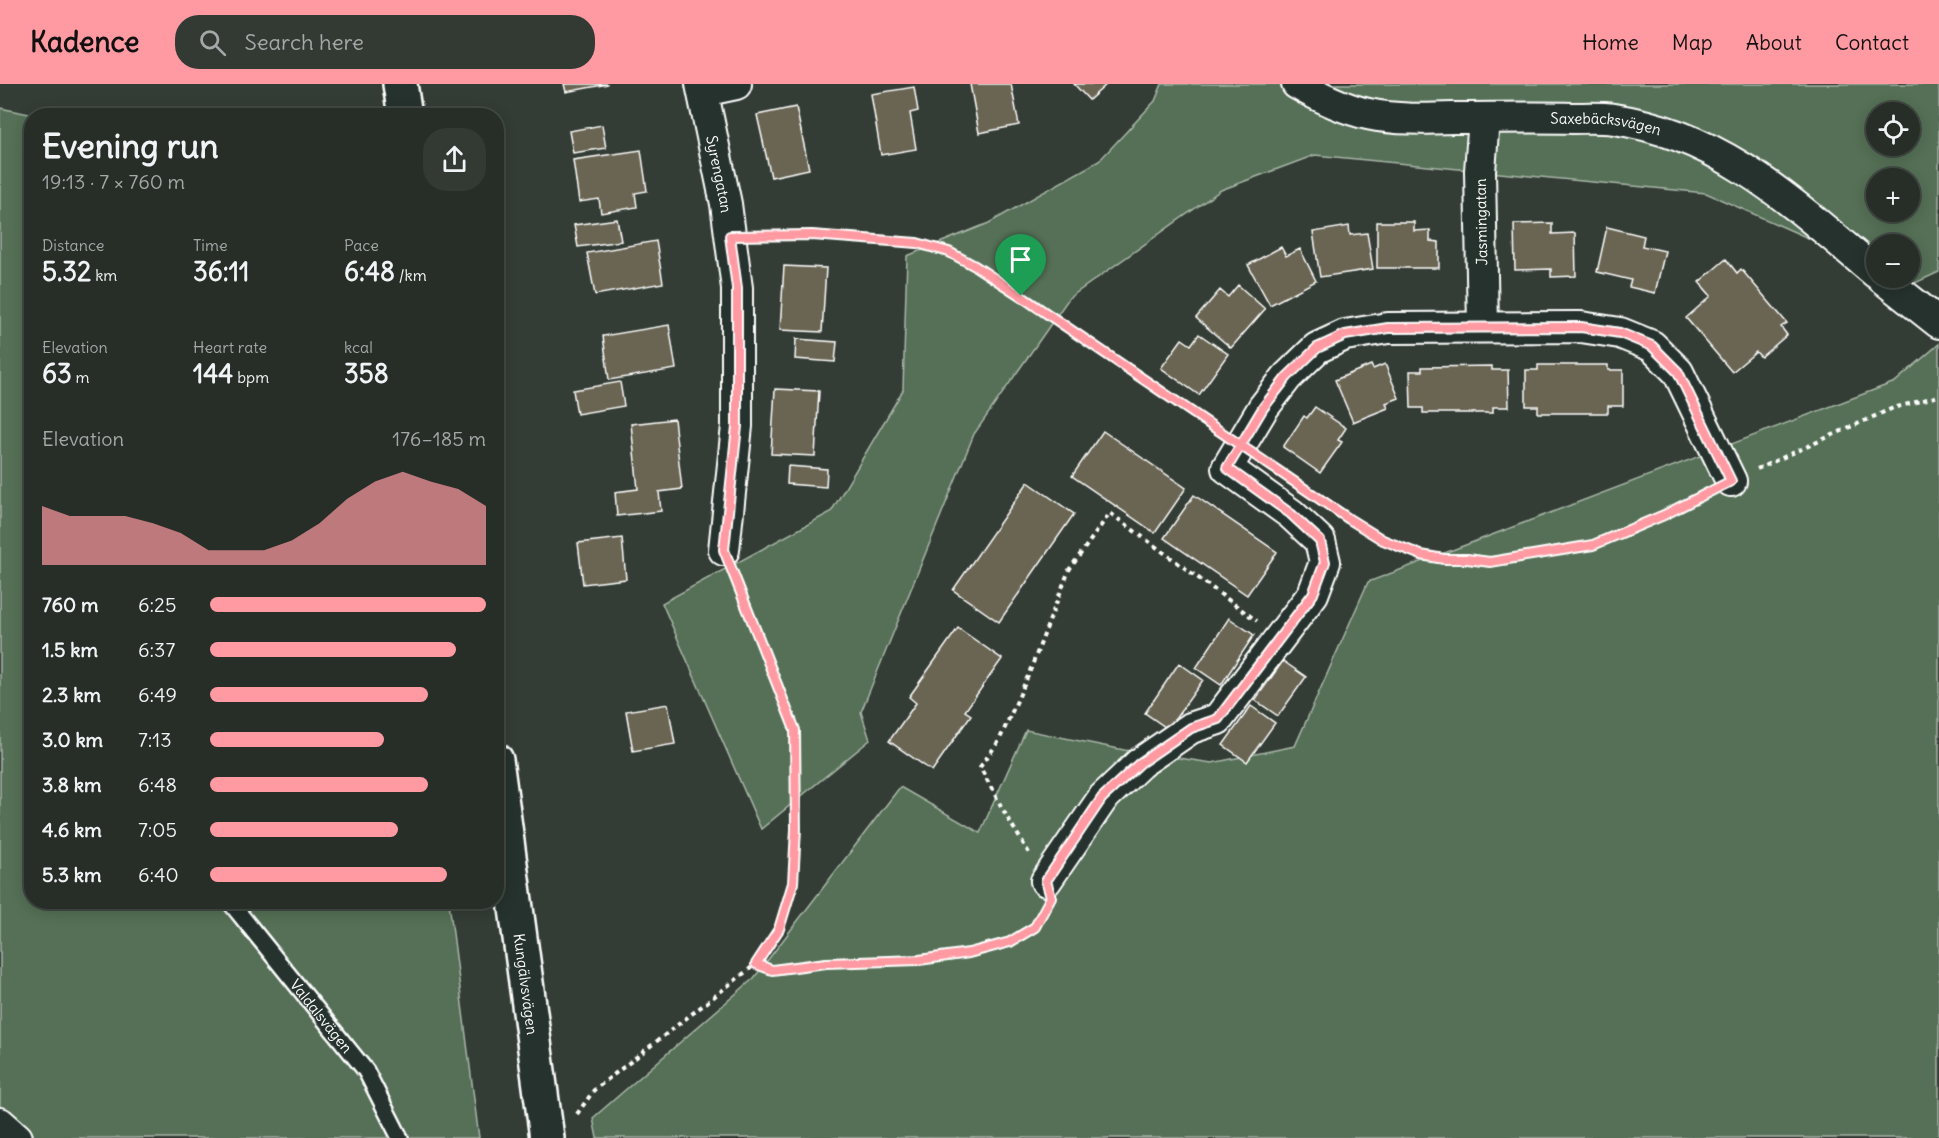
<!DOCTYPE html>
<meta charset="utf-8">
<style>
:root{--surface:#272e28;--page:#333a34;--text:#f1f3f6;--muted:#a4a8a8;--line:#434a45;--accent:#ff9aa2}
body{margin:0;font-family:Delius,sans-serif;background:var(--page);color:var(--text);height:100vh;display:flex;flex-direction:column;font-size:22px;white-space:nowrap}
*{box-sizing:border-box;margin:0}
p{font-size:20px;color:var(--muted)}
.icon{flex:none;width:33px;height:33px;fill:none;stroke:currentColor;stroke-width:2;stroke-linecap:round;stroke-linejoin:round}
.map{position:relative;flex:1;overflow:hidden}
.sheet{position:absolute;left:24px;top:24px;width:480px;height:801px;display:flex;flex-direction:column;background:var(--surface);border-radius:24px;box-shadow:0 3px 15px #0003,0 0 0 2px var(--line)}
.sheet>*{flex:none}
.controls{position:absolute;left:1866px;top:18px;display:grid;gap:12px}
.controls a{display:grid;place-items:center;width:54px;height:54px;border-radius:50%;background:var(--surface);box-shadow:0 3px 15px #0003,0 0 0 2px var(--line);font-size:30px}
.pin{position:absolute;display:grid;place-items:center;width:51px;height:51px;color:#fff;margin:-62px -26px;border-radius:50% 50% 50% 0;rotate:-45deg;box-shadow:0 0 6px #0007}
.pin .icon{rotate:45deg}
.round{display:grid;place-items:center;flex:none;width:63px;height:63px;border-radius:24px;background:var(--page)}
.summary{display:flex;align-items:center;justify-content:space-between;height:102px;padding:0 18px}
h1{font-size:33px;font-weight:700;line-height:45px}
.stats{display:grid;grid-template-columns:repeat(3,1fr);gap:9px;height:102px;padding:6px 18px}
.stats div{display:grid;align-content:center}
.stats b{font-size:26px;font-weight:700}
.stats small{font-size:16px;font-weight:400}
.stats p{font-size:16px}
.chart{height:168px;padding:12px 18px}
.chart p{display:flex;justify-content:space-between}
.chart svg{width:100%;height:108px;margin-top:6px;fill:var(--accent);opacity:.7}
ul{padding:0 18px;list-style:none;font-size:20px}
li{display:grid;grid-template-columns:96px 72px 1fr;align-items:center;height:45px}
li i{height:15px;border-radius:8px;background:var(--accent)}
header{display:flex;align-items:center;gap:36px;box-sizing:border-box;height:84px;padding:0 30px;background:var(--accent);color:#111}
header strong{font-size:28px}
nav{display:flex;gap:33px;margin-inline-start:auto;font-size:21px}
.search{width:420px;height:54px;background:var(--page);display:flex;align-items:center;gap:15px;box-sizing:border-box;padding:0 21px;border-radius:24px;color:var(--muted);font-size:22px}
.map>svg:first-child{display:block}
.green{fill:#546f56;stroke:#aab7aa;stroke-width:1.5;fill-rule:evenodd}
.building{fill:#6a6553;stroke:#fff;stroke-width:1.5}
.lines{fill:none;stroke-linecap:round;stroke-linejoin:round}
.service-casing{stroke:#fff;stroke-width:20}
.minor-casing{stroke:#fff;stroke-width:34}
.secondary-casing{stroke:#fff;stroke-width:38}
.path{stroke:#fff;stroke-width:4;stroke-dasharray:4.5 4.5;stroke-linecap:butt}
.service{stroke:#26332d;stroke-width:15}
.minor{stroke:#26332d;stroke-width:30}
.secondary{stroke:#26332d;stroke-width:33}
.route-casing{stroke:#fff;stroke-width:12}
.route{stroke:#ff9aa2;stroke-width:8}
.labels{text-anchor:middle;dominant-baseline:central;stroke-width:4.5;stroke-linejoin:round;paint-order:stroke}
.street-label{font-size:15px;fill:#fff;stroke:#26332d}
</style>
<header>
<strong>Kadence</strong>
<div class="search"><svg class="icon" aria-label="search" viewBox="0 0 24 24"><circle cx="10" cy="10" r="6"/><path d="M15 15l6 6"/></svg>Search here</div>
<nav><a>Home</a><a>Map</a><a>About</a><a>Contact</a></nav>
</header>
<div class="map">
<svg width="1939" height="1054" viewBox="0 0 1939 1054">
<rect width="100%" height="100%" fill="#343d35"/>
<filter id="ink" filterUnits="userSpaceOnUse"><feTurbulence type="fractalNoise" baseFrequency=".0167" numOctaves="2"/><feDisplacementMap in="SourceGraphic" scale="12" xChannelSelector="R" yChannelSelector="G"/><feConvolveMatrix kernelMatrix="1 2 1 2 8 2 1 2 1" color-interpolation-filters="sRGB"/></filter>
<g filter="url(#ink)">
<path class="green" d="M1162,0H1939V188L1913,200L1898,194H1910V160H1876V184L1706,109L1315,71L1221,106L1069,214L974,350L861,628L870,656L761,745L662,519L831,428L903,306L907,172L989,139L1099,77L1155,17ZM1876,28H1910V62H1876ZM1876,94H1910V128H1876Z
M0,24L34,31L32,32V818H449L479,1054H0Z
M1939,260V1054H597L593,1034L754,894L900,703L980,749L1026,646L1124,666L1212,679L1295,662L1368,498L1895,298Z"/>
<path class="building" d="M564,0H608L566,8Z
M970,0H1011L1019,41L979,49Z
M1074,0H1107L1089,16Z
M914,3L918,27L910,29L916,65L881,71L871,10Z
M796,23L809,85L771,93L757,31Z
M602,41L606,64L573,69L569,47Z
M641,66L647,107L635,109L637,123L601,129L599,115L579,118L573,76Z
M617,135L621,157L578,163L574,141Z
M1377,138H1414V147L1430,146V157L1439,158V184H1377Z
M1552,139V150L1575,149L1576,192L1551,193V185L1515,186L1514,140Z
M1349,142L1350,151L1367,149L1373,185L1320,193L1313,148Z
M1607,143L1644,152L1642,162L1665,167L1655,209L1629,203L1631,196L1597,188Z
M656,157L663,199L595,211L587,169Z
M1281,163L1286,172L1300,165L1316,197L1270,221L1248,181Z
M1726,175L1737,189L1741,185L1787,239L1781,243L1787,251L1761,273L1756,268L1732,288L1686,234L1711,212L1699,198Z
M784,182L826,184L822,248L780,246Z
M1238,201L1265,225L1231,264L1196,234L1220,206L1228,213Z
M669,241L676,285L609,296L603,252Z
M1199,250L1228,270L1199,311L1161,284L1182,255L1191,261Z
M796,255L837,258L835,278L795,275Z
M1385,280L1399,314L1386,319L1388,324L1353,338L1335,296L1371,281L1373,285Z
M1538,281H1608V286H1623V322H1608V329H1538V322H1526V286H1538Z
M1492,282V286H1508L1509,323H1493V329H1423V324H1411L1410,287H1422V283Z
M620,298L624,322L577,330L573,306Z
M775,305L819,307L815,372L771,370Z
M1315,323L1346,344L1338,356L1342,358L1320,389L1283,363L1304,332L1307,334Z
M674,335L682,405L659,408L661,427L617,432L615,408L638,405L631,340Z
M1103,347L1186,404L1155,449L1072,392Z
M788,382L827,385L826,403L787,400Z
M1028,398L1074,430L999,538L953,506Z
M1194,411L1277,468L1247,511L1164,454Z
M622,454L626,495L583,500L578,459Z
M1229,534L1254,551L1221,601L1196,584Z
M958,544L1002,575L965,627L971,631L932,687L889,657L916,619L909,613Z
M1283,577L1306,593L1278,632L1255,616Z
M1179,579L1203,596L1168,645L1145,629Z
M668,620L675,660L633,667L626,627Z
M1251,622L1275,639L1247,678L1223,661Z"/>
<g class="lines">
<g class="service-casing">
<g id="service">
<path id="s1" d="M230,818L366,987L400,1054"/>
</g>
</g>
<g class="minor-casing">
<g id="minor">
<path id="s2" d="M701,0L726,120L737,204V342L724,466"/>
<path id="s3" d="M1297,0C1318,12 1344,25 1368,30C1396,36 1426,35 1454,34C1494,34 1533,33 1573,34C1586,34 1600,33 1614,35C1723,51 1795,121 1876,189"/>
<path d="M703,7L736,0"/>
<path d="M1882,194L1939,239"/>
<path d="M1483,243L1480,87L1484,34"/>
<path d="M1046,797L1103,714L1140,679L1191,644L1218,635L1313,510L1325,478L1320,457L1291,430L1227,384L1263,324L1287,293L1317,264L1345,251L1388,244L1581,243L1620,249L1652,262L1678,288L1731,397"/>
<path d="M0,1039L17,1054"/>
</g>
</g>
<g class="secondary-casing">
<g id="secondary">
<path d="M400,0L405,32"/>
<path id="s4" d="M496,676L547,1054"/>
</g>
</g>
<path class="path" d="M760,151H811L917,159L949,168L975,182L1216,345
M1757,385L1893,324L1939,312
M1332,424L1383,456L1421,471L1444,475H1468L1490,478L1593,461L1664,431L1704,411
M1029,769L1007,733L980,683L999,657L1028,592L1069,486L1110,429L1257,537
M756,880L772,886L826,879L919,876L969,869L1010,858L1035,843L1044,826
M577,1030L594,1006L756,880L779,845L793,799L796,745L795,646L734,492"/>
<use href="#service" class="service"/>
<use href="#minor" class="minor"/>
<use href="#secondary" class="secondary"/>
</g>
</g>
<g class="lines" filter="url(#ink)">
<g class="route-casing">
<path id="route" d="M1021,212L975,182L949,168L917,159L812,151L730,152L737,204V342L724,466L795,646L796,745L793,799L779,845L756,880L772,886L826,879L919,876L969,869L1010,858L1035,843L1051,813L1046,797L1102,714L1140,679L1191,644L1218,635L1313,510L1325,478L1320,457L1291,430L1227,384L1263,324L1287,293L1317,264L1345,251L1388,244L1581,243L1620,249L1652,262L1678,288L1731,397L1664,431L1593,461L1490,478L1467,475H1444L1421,471L1383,456L1349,435L1021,212"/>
</g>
<use href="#route" class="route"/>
</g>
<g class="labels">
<g class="street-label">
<text stroke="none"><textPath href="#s3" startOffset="316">Saxebäcksvägen</textPath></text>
<text stroke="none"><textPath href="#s2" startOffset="92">Syrengatan</textPath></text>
<text transform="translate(1481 138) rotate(-91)">Jasmingatan</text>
<text stroke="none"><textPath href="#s4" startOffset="226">Kungälvsvägen</textPath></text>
<text stroke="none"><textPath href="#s1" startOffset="146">Valdalsvägen</textPath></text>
</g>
</g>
</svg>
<div class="controls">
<a><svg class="icon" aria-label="locate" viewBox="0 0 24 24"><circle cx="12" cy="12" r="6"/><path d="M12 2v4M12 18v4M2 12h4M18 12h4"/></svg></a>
<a>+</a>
<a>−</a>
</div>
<div class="pin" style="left:1021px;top:212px;background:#1e9e55"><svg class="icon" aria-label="arrive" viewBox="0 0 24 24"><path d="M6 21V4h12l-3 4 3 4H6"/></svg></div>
<section class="sheet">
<div class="summary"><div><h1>Evening run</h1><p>19:13 · 7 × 760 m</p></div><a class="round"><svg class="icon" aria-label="share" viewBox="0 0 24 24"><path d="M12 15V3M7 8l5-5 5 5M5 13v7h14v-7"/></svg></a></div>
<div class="stats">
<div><p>Distance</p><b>5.32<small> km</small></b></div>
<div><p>Time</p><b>36:11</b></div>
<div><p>Pace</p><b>6:48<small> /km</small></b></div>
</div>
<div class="stats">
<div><p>Elevation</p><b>63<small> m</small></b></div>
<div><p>Heart rate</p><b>144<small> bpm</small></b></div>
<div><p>kcal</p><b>358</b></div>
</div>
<div class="chart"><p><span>Elevation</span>176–185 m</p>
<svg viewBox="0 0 160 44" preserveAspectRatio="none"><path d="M0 44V20L10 24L20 24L30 24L40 27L50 31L60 38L70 38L80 38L90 34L100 27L110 17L120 10L130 6L140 10L150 13L160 20V44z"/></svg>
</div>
<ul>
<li><b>760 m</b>6:25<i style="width:100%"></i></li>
<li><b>1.5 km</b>6:37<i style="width:89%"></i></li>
<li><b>2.3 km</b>6:49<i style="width:79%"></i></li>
<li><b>3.0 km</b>7:13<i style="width:63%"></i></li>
<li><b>3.8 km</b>6:48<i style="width:79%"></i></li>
<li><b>4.6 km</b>7:05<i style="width:68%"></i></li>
<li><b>5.3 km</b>6:40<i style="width:86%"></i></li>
</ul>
</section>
</div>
